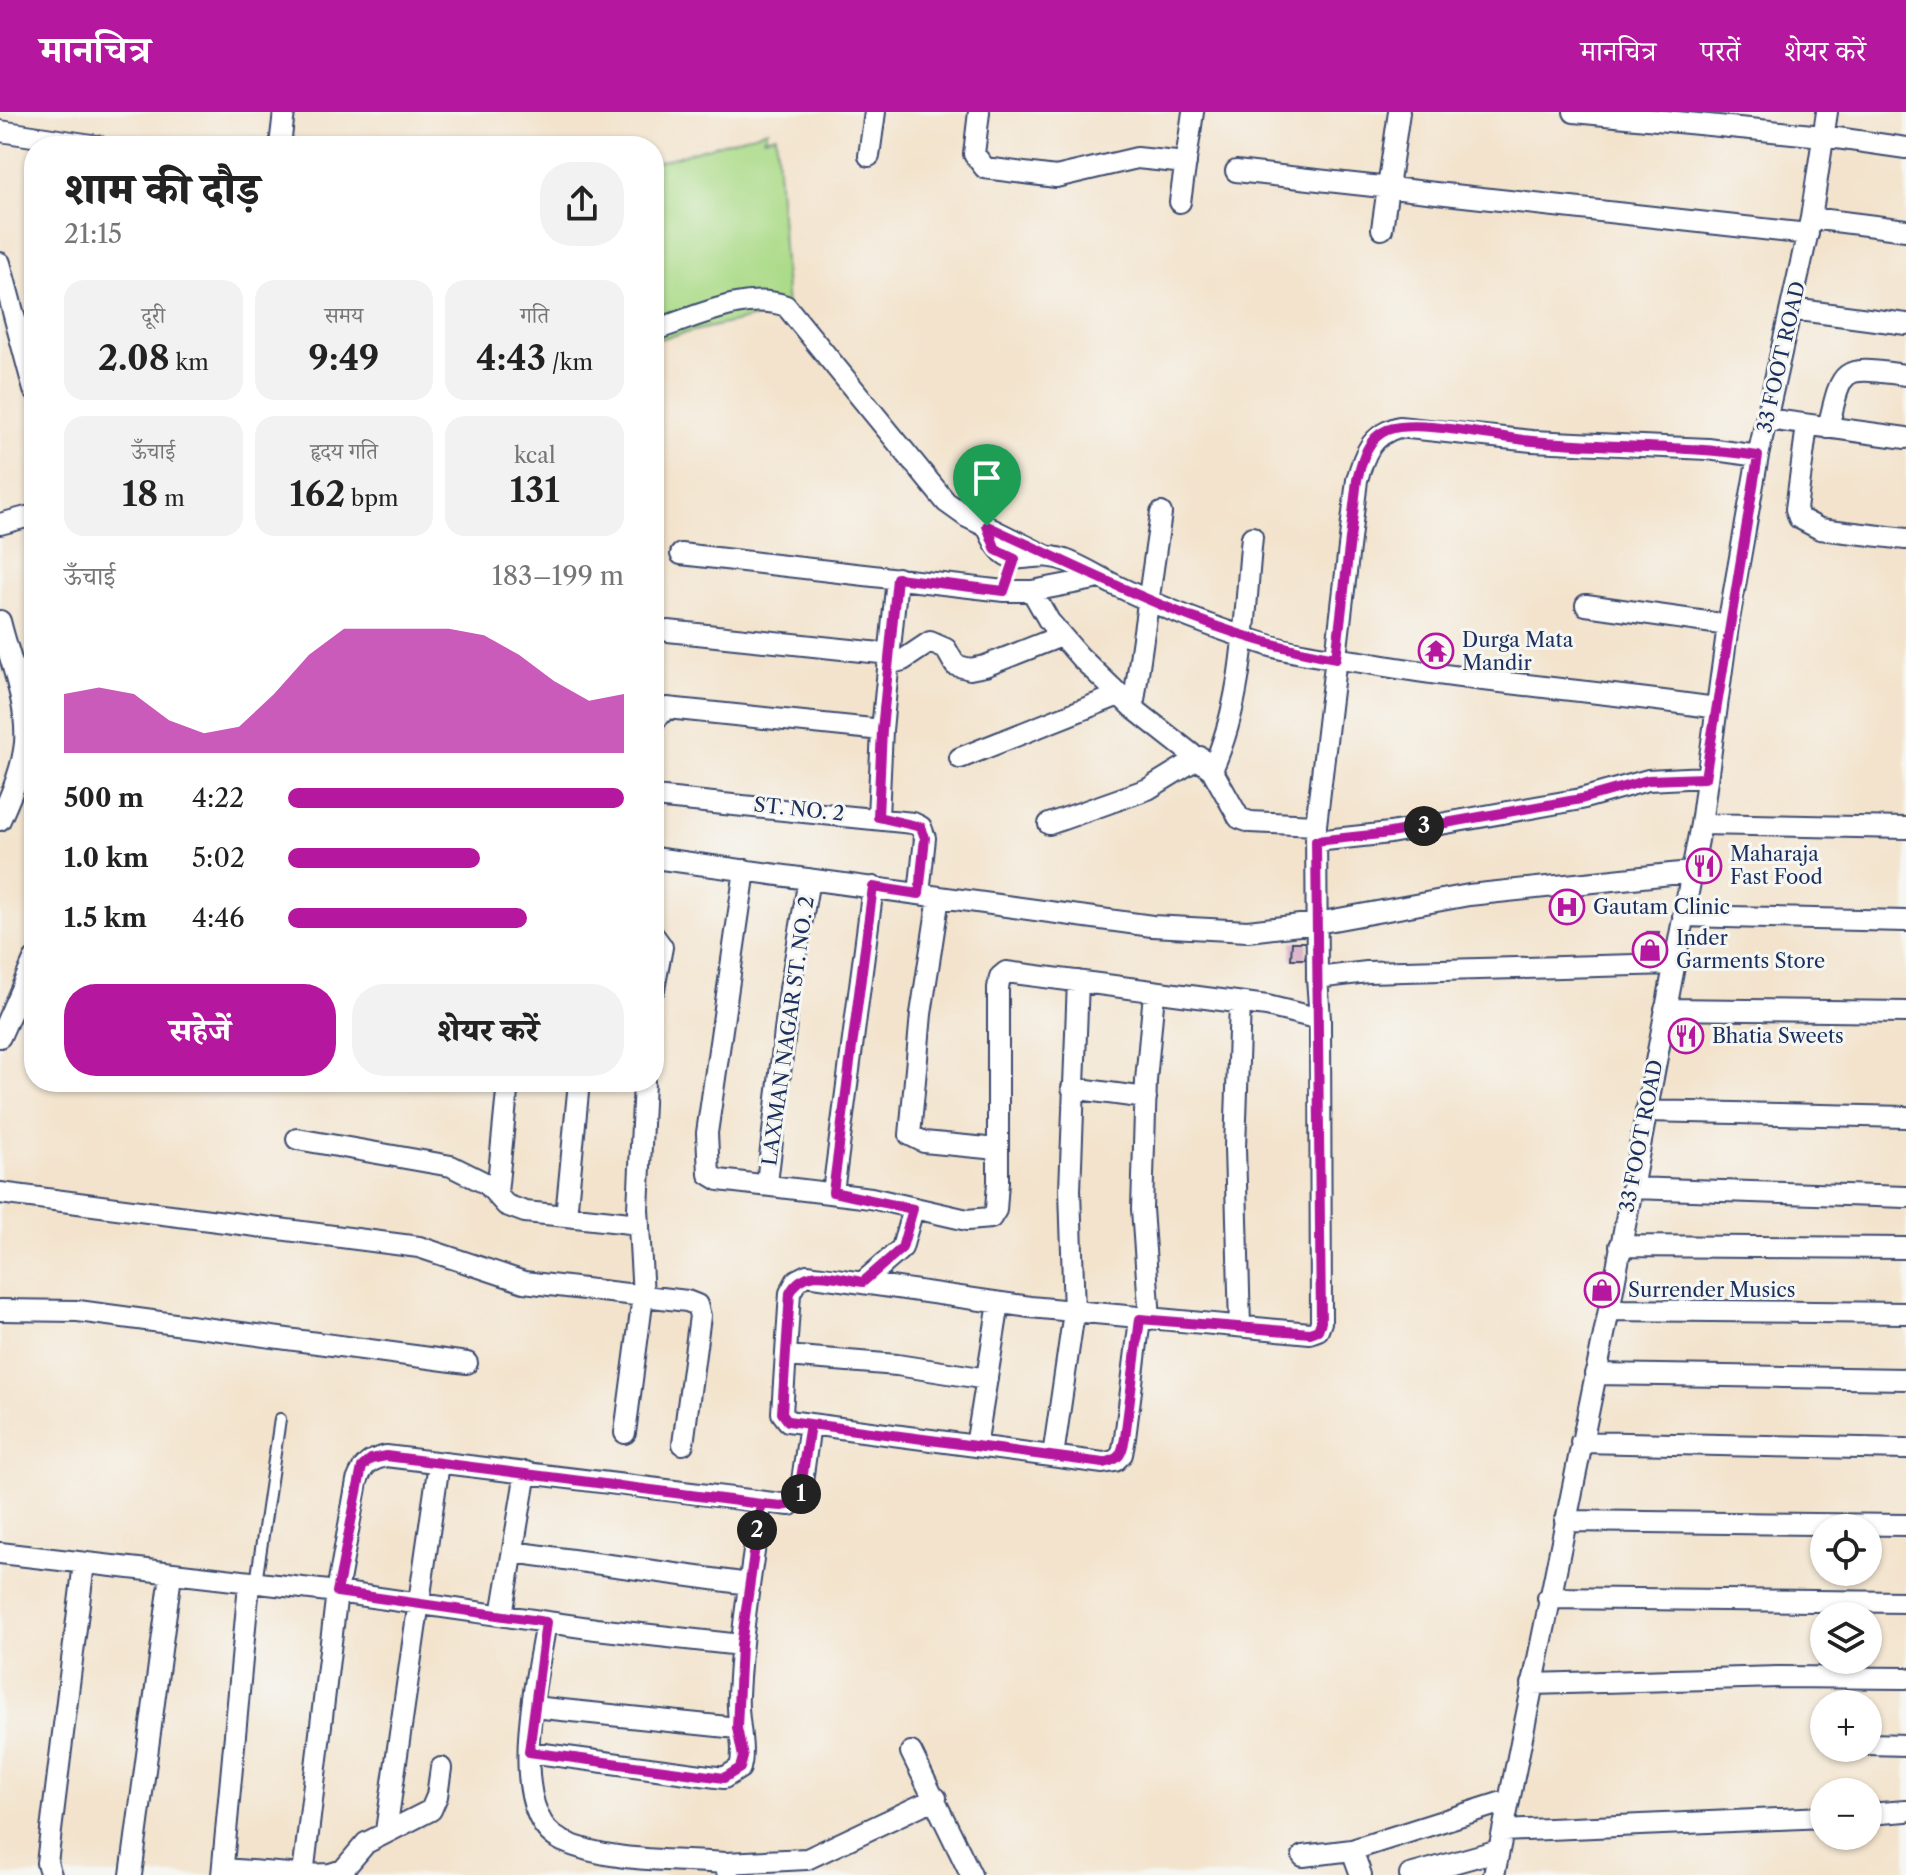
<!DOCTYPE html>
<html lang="hi">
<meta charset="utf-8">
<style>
:root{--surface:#fff;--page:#f2f2f2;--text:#222;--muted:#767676;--accent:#b5179e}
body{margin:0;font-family:"Libre Caslon Text","Noto Serif Devanagari",serif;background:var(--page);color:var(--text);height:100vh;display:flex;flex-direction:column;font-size:30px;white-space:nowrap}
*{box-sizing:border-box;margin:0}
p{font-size:26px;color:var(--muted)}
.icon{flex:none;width:44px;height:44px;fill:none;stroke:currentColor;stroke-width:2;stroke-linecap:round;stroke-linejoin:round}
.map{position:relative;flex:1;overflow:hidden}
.details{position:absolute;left:24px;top:24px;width:640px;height:956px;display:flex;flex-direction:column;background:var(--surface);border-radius:32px;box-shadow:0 2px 6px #0004}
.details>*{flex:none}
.tools{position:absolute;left:1810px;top:1402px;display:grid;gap:16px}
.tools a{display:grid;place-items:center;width:72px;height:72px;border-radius:50%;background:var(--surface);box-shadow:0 2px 6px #0004;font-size:40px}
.pin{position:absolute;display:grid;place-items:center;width:68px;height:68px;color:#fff;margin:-82px -34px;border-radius:50% 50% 50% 0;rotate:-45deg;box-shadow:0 0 8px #0007}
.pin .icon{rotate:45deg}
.km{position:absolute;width:40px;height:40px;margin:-20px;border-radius:50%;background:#222;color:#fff;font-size:22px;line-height:40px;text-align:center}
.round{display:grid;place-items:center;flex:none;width:84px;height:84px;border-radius:32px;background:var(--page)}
.overview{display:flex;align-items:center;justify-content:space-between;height:136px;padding:0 40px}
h1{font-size:44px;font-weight:800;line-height:60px}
.stats{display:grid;grid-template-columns:repeat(3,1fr);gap:12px;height:136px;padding:8px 40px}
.stats div{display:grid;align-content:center;border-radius:20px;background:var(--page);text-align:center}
.stats b{font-size:34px;font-weight:800}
.stats small{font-size:22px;font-weight:400}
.stats p{font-size:22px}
.chart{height:224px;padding:16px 40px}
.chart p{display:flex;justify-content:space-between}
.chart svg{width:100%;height:144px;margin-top:8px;fill:var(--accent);opacity:.7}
.cta{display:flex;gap:16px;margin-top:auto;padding:16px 40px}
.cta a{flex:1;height:92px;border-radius:32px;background:var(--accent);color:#fff;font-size:32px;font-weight:800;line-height:92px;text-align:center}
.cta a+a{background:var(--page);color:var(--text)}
ul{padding:0 40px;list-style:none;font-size:26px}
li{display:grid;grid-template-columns:128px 96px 1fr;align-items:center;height:60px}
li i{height:20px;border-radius:10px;background:var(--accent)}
header{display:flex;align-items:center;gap:48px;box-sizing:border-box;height:112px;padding:0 40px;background:var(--accent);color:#fff}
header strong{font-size:38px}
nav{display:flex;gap:44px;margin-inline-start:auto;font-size:28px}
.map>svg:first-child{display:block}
.green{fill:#acdb89;stroke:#648574;stroke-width:2}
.building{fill:#d09bb7}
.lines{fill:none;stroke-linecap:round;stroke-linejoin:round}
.service-casing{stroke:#3b4a6e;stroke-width:14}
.minor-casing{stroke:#3b4a6e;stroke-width:24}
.service{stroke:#fff;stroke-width:10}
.minor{stroke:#fff;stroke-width:20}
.route-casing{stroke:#fff;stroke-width:16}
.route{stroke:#b5179e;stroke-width:10}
.labels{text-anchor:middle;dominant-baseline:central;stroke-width:6;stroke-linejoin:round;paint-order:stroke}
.street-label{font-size:20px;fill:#1b2f5e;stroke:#f6f6f2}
.poi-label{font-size:20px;fill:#1b2f5e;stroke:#f6f6f2;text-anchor:start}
</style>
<header>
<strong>मानचित्र</strong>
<nav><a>मानचित्र</a><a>परतें</a><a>शेयर करें</a></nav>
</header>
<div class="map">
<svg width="1906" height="1763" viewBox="0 0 1906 1763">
<rect width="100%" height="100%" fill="#f6f6f2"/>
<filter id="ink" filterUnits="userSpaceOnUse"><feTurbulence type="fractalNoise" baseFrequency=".0125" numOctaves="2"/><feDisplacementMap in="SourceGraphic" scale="16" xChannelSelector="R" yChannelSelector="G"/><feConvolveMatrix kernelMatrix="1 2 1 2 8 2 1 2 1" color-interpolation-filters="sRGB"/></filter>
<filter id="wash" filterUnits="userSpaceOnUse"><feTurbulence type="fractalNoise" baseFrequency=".006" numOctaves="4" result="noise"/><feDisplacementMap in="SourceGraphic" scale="32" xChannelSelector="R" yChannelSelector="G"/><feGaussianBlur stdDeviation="1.8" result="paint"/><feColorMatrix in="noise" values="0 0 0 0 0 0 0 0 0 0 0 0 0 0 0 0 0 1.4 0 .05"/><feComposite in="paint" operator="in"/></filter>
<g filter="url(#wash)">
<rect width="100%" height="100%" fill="#f3e3cc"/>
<path class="green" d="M768,18L764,26L776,23L787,198L654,228V51Z"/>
<g id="blocks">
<path class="building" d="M1647,820H1659L1654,855L1642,856Z
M1292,830H1308L1305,847H1291Z"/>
</g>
</g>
<g filter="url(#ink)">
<use href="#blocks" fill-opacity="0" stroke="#3b4a6e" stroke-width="2"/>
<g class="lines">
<g class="service-casing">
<path id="service" d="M256,1471L280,1307"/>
</g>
<g class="minor-casing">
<path id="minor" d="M979,0L974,42L985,56L1056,65L1137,46L1186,51
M1574,0L1823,24L1906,36
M0,19L98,34
M280,34L284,0
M869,44L875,0
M1236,59L1808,122
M1180,90L1193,0
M1811,106L1906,118
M1382,117L1399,0
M0,151L34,278
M1792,197L1906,212
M654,218C695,206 744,179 786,194L946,390L967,405L1044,443
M1767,307L1906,326
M1807,313L1796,397L1799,406L1820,417L1906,427
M1828,316C1843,252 1841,255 1906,263
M0,412L34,403
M987,414C1009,471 1027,431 1070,450C1087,457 1102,467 1119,475C1167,498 1220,518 1271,534C1304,544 1339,546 1373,552C1487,572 1602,579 1716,596
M681,442L1004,479H1032L1100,466
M1032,479L1049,509L1080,545L1133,596L1212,658L1239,706L1250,710L1316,713
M1586,493L1728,513
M0,509C9,546 28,592 25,631C22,659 11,683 0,708
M668,519L890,542
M888,552L903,548L930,530L946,537L955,553L970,557L985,554L1061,524
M1133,596L1161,401
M654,609L667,596L882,618
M960,646L1119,583
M1212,658C1245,585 1244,503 1252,425
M654,685L913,711L921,715L925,726L919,782
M878,705L882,618L897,466
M1049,712L1148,677L1200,645
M1701,712L1906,716
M1316,729L1390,721L1581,687L1648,668L1705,665
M654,746L1152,814L1248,819L1317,811L1469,783L1690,760
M745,758L707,1021L709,1062L719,1068L871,1086L967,1108L991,1106L996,1098L998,1070V876L1000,865L1006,860L1267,894L1320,907L1317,866
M939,785L921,902L910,1023L924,1030L997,1037
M1683,804L1906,809
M654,824L662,835L654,877
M1673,852L1367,860L1317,866L1316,713L1357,368C1364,342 1371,323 1399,315L1532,329L1708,337L1758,344
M1665,897L1906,900
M0,925L34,848
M1072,976L1146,986
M1646,999L1906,1005
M297,1027L451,1054L487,1072L506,1093L525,1100L566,1104L579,970
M767,1071L790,877L809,767
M1632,1076L1906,1085
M833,1080L873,775
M0,1081L419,1135L524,1170L687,1189L697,1193L700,1204L683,1332
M497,1081L508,970
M566,1104L639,1112
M1620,1134L1906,1136
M863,1170L902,1136L913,1097
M0,1198L78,1199L467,1251
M1609,1198L1906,1201
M1150,1207L1142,1097L1146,969L1154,881
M1240,1214L1235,1036L1240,891
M786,1244L897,1253L987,1267
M1595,1262L1906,1267
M810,1312L976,1334L999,1191
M625,1321L643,1184L638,1097L644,970
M1581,1330L1906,1337
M976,1334L1103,1351L1115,1349L1122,1342L1125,1326L1140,1207
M1053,1344L1074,1200L1070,1078L1078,869
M1565,1409L1906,1413
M513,1440L749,1472
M0,1441L337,1480L596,1517L741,1533
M1548,1486L1906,1490
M502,1503L526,1360
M546,1510C538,1561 503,1701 562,1729C610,1751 674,1747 725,1751L728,1763
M1532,1572L1778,1565L1906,1566
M533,1595L737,1616
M1868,1632L1906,1633
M529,1640L724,1666L740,1656C746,1634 736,1607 738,1583C741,1518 752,1455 761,1392
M911,1640L971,1763
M1868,1702L1906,1699
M386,1719L439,1351
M1503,1719L1824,1705
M1352,1738L1361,1763
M1303,1744L1352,1738L1509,1688
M725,1751L807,1747L936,1686
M223,1757L303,1763L330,1762L343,1758L366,1731L431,1698L437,1684L441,1656
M51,1763L47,1751L84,1451
M131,1763L171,1463
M222,1763L249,1472
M303,1763L337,1480L357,1369C363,1353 369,1348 386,1344L790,1393L800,1384L810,1312L788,1309L782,1301L790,1181L797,1168L807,1163L1030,1195L1310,1221L1318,1218L1321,1210L1320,907
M1410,1763L1499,1738
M1494,1763L1609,1198L1701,712L1728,513L1758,344L1811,106L1827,0"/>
</g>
<use href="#service" class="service"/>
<use href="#minor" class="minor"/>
</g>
</g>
<g class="lines" filter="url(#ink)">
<g class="route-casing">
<path id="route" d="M987,414L996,438L1015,447L1004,479L897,466L882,618L878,705L921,715L925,726L919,782L873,775L833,1080L913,1097L902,1136L863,1170C836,1166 805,1152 790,1181L782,1301L788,1309L810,1312L797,1390L782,1394L761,1392L386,1344L371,1347L362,1355L337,1480L546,1510L529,1640L724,1666L740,1656L743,1645L737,1616L741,1533L761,1392C773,1393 785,1396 797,1390L800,1384L810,1312L1103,1351C1120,1348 1122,1342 1125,1326L1140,1207L1310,1221L1318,1218L1321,1210L1316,729L1390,721L1581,687L1648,668L1705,666L1758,344C1683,333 1608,336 1533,329C1498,326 1417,306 1387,318C1367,326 1362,349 1357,368L1336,546C1212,526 1099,464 987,414"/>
</g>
<use href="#route" class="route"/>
</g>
<defs>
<g id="temple-ring" transform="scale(1.8)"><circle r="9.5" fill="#f6f6f2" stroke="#b5179e" stroke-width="1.5"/><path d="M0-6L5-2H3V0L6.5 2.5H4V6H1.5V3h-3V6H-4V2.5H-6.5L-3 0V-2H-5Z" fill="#b5179e"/></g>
<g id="restaurant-ring" transform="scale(1.8)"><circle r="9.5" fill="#f6f6f2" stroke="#b5179e" stroke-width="1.5"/><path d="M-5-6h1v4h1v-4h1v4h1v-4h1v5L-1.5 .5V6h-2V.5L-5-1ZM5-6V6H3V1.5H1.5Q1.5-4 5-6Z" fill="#b5179e"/></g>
<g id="hospital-ring" transform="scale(1.8)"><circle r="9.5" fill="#f6f6f2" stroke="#b5179e" stroke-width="1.5"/><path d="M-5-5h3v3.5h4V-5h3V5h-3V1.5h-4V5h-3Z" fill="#b5179e"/></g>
<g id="shop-ring" transform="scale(1.8)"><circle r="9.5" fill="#f6f6f2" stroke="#b5179e" stroke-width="1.5"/><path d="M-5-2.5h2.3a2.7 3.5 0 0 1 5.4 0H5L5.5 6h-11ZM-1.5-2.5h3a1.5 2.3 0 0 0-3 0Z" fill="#b5179e"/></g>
</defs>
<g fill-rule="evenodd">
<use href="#temple-ring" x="1436" y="539"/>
<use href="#restaurant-ring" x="1704" y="754"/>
<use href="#hospital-ring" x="1567" y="795"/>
<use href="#shop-ring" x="1650" y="838"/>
<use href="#restaurant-ring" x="1686" y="924"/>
<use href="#shop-ring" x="1602" y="1178"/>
</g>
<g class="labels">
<g class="street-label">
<text transform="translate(1781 245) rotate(-77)">33 FOOT ROAD</text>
<text transform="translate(799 697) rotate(6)">ST. NO. 2</text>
<text transform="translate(788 919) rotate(-82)">LAXMAN NAGAR ST. NO. 2</text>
<text transform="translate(1641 1024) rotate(-79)">33 FOOT ROAD</text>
</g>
<g class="poi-label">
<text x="1462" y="528">Durga Mata<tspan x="1462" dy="23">Mandir</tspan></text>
<text x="1730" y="742">Maharaja<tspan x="1730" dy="23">Fast Food</tspan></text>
<text x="1593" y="795">Gautam Clinic</text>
<text x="1676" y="826">Inder<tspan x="1676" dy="23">Garments Store</tspan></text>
<text x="1712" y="924">Bhatia Sweets</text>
<text x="1628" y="1178">Surrender Musics</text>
</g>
</g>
</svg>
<div class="tools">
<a><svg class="icon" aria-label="locate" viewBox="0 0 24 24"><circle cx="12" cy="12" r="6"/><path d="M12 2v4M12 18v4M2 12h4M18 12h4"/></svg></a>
<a><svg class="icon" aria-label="layers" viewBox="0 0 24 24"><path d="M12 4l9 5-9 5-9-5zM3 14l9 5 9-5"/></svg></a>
<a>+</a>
<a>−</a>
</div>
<div class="pin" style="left:987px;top:414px;background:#1e9e55"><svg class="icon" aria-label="arrive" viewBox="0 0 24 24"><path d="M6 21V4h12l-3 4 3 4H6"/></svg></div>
<b class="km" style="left:801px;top:1382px">1</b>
<b class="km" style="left:757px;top:1418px">2</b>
<b class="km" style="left:1424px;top:714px">3</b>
<section class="details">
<div class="overview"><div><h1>शाम की दौड़</h1><p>21:15</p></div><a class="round"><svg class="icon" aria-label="share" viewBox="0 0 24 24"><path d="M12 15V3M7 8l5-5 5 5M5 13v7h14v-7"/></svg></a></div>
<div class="stats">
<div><p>दूरी</p><b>2.08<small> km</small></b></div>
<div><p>समय</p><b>9:49</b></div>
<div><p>गति</p><b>4:43<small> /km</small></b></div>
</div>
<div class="stats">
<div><p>ऊँचाई</p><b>18<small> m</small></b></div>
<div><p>हृदय गति</p><b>162<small> bpm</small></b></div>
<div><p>kcal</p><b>131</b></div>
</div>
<div class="chart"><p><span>ऊँचाई</span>183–199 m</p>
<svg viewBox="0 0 160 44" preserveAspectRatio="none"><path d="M0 44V26L10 24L20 26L30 34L40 38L50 36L60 26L70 14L80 6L90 6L100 6L110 6L120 8L130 14L140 22L150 28L160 26V44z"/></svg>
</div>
<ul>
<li><b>500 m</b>4:22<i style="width:100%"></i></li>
<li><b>1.0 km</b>5:02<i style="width:57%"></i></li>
<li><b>1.5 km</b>4:46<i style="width:71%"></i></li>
</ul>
<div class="cta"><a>सहेजें</a><a>शेयर करें</a></div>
</section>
</div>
